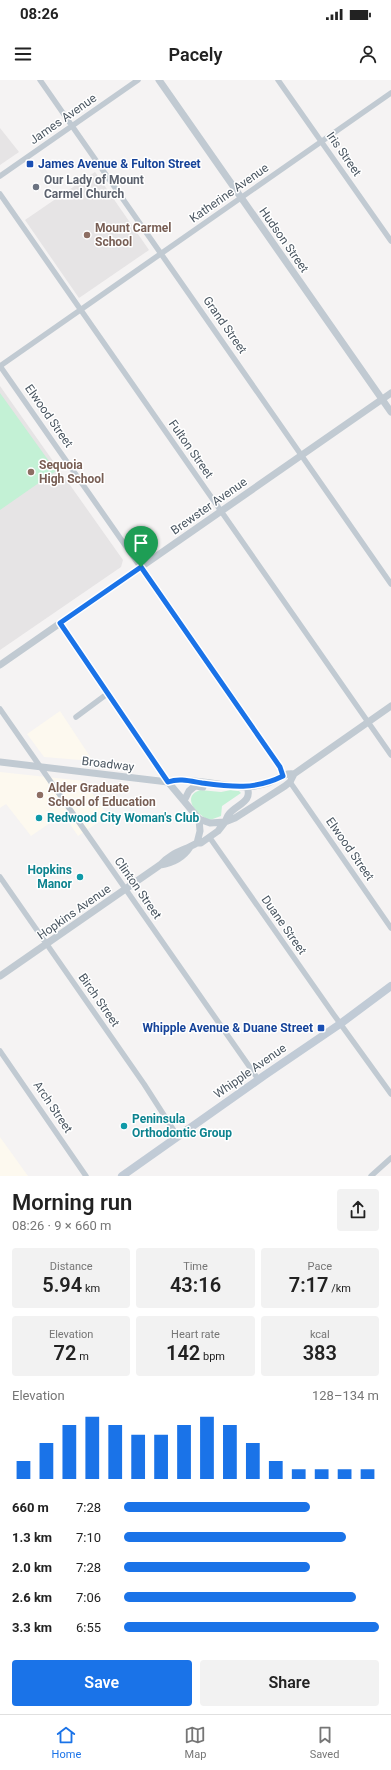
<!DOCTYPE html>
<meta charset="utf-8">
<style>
:root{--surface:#fff;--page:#f2f2f2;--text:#222;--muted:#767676;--line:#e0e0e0;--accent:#1a73e8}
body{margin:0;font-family:Roboto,sans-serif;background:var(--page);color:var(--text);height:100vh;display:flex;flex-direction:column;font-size:15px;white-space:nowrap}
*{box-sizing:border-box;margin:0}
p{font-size:13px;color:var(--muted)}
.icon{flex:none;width:22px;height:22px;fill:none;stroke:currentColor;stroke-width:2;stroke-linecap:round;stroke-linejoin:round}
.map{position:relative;height:1096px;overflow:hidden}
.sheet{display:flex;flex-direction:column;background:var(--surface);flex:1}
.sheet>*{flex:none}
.pin{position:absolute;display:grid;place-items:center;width:34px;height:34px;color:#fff;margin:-41px -17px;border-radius:50% 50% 50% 0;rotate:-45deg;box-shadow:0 0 4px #0007}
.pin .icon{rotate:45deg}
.round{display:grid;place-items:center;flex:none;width:42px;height:42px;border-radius:4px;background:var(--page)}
.head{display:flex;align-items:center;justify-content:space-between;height:68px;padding:0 12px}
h1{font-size:22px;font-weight:600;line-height:30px}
.stats{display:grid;grid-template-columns:repeat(3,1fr);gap:6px;height:68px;padding:4px 12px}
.stats div{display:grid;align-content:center;border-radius:4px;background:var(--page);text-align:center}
.stats b{font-size:20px;font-weight:600}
.stats small{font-size:11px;font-weight:400}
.stats p{font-size:11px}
.chart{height:112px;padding:8px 12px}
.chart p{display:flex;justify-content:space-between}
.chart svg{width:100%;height:72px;margin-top:4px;stroke:var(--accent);stroke-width:6}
.button{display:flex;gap:8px;margin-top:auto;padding:8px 12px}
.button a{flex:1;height:46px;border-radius:4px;background:var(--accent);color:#fff;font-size:16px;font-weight:600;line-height:46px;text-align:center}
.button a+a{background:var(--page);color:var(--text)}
ul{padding:0 12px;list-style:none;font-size:13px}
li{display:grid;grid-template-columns:64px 48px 1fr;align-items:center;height:30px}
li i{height:10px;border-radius:5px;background:var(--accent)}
.status{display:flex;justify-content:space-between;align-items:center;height:28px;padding:0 20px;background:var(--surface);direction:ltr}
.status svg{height:11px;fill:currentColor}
header{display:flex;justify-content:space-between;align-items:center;height:52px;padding:0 12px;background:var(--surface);font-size:18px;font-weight:600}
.tabs{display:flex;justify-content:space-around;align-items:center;height:56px;border-top:1px solid var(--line);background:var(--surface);font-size:11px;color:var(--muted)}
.tabs a{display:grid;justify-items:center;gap:2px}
.tabs .selected{color:var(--accent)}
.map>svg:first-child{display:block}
.commercial{fill:#fdf9ef}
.education{fill:#e6e4e5}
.green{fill:#c3f1d5}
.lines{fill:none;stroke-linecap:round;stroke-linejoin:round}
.minor{stroke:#c1cad2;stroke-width:5.5}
.tertiary{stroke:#c1cad2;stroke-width:7}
.secondary{stroke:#c1cbd6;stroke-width:8}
.route-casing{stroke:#fff;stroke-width:8}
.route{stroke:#1a73e8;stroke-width:5}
.transit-dot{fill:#1a4fb4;stroke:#fff;stroke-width:1.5}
.worship-dot{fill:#6b7280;stroke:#fff;stroke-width:1.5}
.education-dot{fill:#8d6e63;stroke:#fff;stroke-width:1.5}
.culture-dot{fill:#0f9aa8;stroke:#fff;stroke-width:1.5}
.labels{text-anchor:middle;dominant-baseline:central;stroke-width:3;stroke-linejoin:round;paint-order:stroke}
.street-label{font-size:12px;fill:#4a5661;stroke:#fff}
.transit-label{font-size:12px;font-weight:bold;fill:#164399;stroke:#fff;text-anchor:start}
.worship-label{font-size:12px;font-weight:bold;fill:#5b616d;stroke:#fff;text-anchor:start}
.education-label{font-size:12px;font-weight:bold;fill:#785e54;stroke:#fff;text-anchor:start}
.culture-label{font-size:12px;font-weight:bold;fill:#0d838f;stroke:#fff;text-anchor:start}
</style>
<div class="status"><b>08:26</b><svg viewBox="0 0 49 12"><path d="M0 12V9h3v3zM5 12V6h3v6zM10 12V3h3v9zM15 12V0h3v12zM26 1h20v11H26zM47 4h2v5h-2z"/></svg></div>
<header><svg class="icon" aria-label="menu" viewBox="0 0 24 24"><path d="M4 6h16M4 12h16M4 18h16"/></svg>Pacely<svg class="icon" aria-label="person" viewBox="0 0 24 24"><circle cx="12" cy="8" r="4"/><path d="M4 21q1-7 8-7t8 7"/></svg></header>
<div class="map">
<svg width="391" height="1096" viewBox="0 0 391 1096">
<rect width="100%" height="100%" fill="#f5f3f3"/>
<path class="commercial" d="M60,631L93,681L44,677L27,654Z
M0,692L84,701L108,736L78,756L63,734L31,756L6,724L0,728Z
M0,1057L28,1096H0Z"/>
<path class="education" d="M0,48L19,72L0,85Z
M95,92L149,170L79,218L25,140Z
M0,306L123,480L121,487L0,570Z"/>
<path class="green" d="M0,313L56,391L0,430Z
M200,710L221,712L231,710L239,711L241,713L222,726L221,736L210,740C198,736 180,717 200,710Z"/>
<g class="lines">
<path class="minor" d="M40,0L391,504
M278,0L391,161
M0,96L138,0
M0,114L391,675
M0,286L280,687L283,696
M0,286L391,13
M60,543L168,702
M0,629L258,999
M76,637L107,614
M290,702L391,848
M210,758L334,935L391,1014
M0,797L144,1004L178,1057
M0,971L86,1096
M371,1096L391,1078"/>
<path class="tertiary" d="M159,0L391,332
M0,585L391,313
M0,682L168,702C184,696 225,707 246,707C253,707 261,705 268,703C276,700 285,692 294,694
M168,702L199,739L200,751L197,763
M184,721L189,711L195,706L203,707
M199,739L210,743L225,742C226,740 227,736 229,734C237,724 253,722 247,707
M160,785C173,783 183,778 190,767
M0,896L160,785C172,772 183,771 197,763H201L218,751L225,742L235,738L285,706L290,702L294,694L391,626"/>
<path class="secondary" d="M122,1096L265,995L340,944L391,906"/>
</g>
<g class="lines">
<g class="route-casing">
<path id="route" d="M141,487L280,687L283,696C255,710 232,707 202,703C190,701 179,698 168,702L60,543Z"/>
</g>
<use href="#route" class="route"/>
</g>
<g class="transit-dot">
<rect x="26" y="80" width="8" height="8" rx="2"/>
<rect x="317" y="944" width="8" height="8" rx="2"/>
</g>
<circle class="worship-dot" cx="36" cy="107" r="4"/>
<g class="education-dot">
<circle cx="87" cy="155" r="4"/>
<circle cx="31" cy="392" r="4"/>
<circle cx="40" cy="715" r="4"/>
</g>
<g class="culture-dot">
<circle cx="39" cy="738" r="4"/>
<circle cx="80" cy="797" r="4"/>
<circle cx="124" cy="1046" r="4"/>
</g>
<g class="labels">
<g class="street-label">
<text transform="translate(63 39) rotate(-35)">James Avenue</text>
<text transform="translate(344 74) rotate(55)">Iris Street</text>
<text transform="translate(229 113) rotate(-35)">Katherine Avenue</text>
<text transform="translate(284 160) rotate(55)">Hudson Street</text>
<text transform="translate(225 245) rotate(55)">Grand Street</text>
<text transform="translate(49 336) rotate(55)">Elwood Street</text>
<text transform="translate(191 369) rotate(55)">Fulton Street</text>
<text transform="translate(209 426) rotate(-35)">Brewster Avenue</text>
<text transform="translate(108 684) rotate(7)">Broadway</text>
<text transform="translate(350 769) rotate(55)">Elwood Street</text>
<text transform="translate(138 808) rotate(55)">Clinton Street</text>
<text transform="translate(74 832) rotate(-35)">Hopkins Avenue</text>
<text transform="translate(284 845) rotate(55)">Duane Street</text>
<text transform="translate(99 920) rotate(55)">Birch Street</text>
<text transform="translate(250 991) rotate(-35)">Whipple Avenue</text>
<text transform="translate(53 1027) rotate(56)">Arch Street</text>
</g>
<g class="transit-label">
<text x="38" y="84">James Avenue &amp; Fulton Street</text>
<text x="313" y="948" text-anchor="end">Whipple Avenue &amp; Duane Street</text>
</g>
<g class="worship-label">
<text x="44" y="100">Our Lady of Mount<tspan x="44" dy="14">Carmel Church</tspan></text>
</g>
<g class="education-label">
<text x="95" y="148">Mount Carmel<tspan x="95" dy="14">School</tspan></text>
<text x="39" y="385">Sequoia<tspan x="39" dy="14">High School</tspan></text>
<text x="48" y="708">Alder Graduate<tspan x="48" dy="14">School of Education</tspan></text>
</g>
<g class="culture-label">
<text x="47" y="738">Redwood City Woman's Club</text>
<text x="72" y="790" text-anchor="end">Hopkins<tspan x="72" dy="14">Manor</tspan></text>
<text x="132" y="1039">Peninsula<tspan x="132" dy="14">Orthodontic Group</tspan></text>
</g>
</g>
</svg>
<div class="pin" style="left:141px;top:487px;background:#1e9e55"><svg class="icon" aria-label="arrive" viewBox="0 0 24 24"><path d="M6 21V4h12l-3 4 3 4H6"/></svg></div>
</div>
<section class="sheet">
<div class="head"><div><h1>Morning run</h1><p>08:26 · 9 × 660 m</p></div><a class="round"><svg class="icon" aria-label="share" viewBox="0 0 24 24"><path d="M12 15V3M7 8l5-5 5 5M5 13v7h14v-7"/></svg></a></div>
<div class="stats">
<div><p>Distance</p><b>5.94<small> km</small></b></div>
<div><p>Time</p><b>43:16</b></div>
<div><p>Pace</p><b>7:17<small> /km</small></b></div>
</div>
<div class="stats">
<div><p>Elevation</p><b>72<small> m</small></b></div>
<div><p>Heart rate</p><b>142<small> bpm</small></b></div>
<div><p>kcal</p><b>383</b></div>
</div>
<div class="chart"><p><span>Elevation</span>128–134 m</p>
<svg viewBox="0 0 160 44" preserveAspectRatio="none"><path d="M5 44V33M15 44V22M25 44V11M35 44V6M45 44V11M55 44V17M65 44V17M75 44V11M85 44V6M95 44V11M105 44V22M115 44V33M125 44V38M135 44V38M145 44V38M155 44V38"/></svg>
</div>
<ul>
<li><b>660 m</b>7:28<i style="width:73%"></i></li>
<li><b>1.3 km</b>7:10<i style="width:87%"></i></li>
<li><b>2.0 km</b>7:28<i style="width:73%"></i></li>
<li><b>2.6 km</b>7:06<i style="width:91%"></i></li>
<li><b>3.3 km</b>6:55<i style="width:100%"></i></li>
</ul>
<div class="button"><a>Save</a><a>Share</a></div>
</section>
<nav class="tabs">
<a class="selected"><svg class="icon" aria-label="home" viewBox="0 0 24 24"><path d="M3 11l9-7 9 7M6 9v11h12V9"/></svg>Home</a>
<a><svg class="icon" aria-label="map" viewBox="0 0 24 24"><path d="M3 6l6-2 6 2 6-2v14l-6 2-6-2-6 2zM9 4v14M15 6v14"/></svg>Map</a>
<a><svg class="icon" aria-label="saved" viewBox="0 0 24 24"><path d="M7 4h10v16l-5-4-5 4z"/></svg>Saved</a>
</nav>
